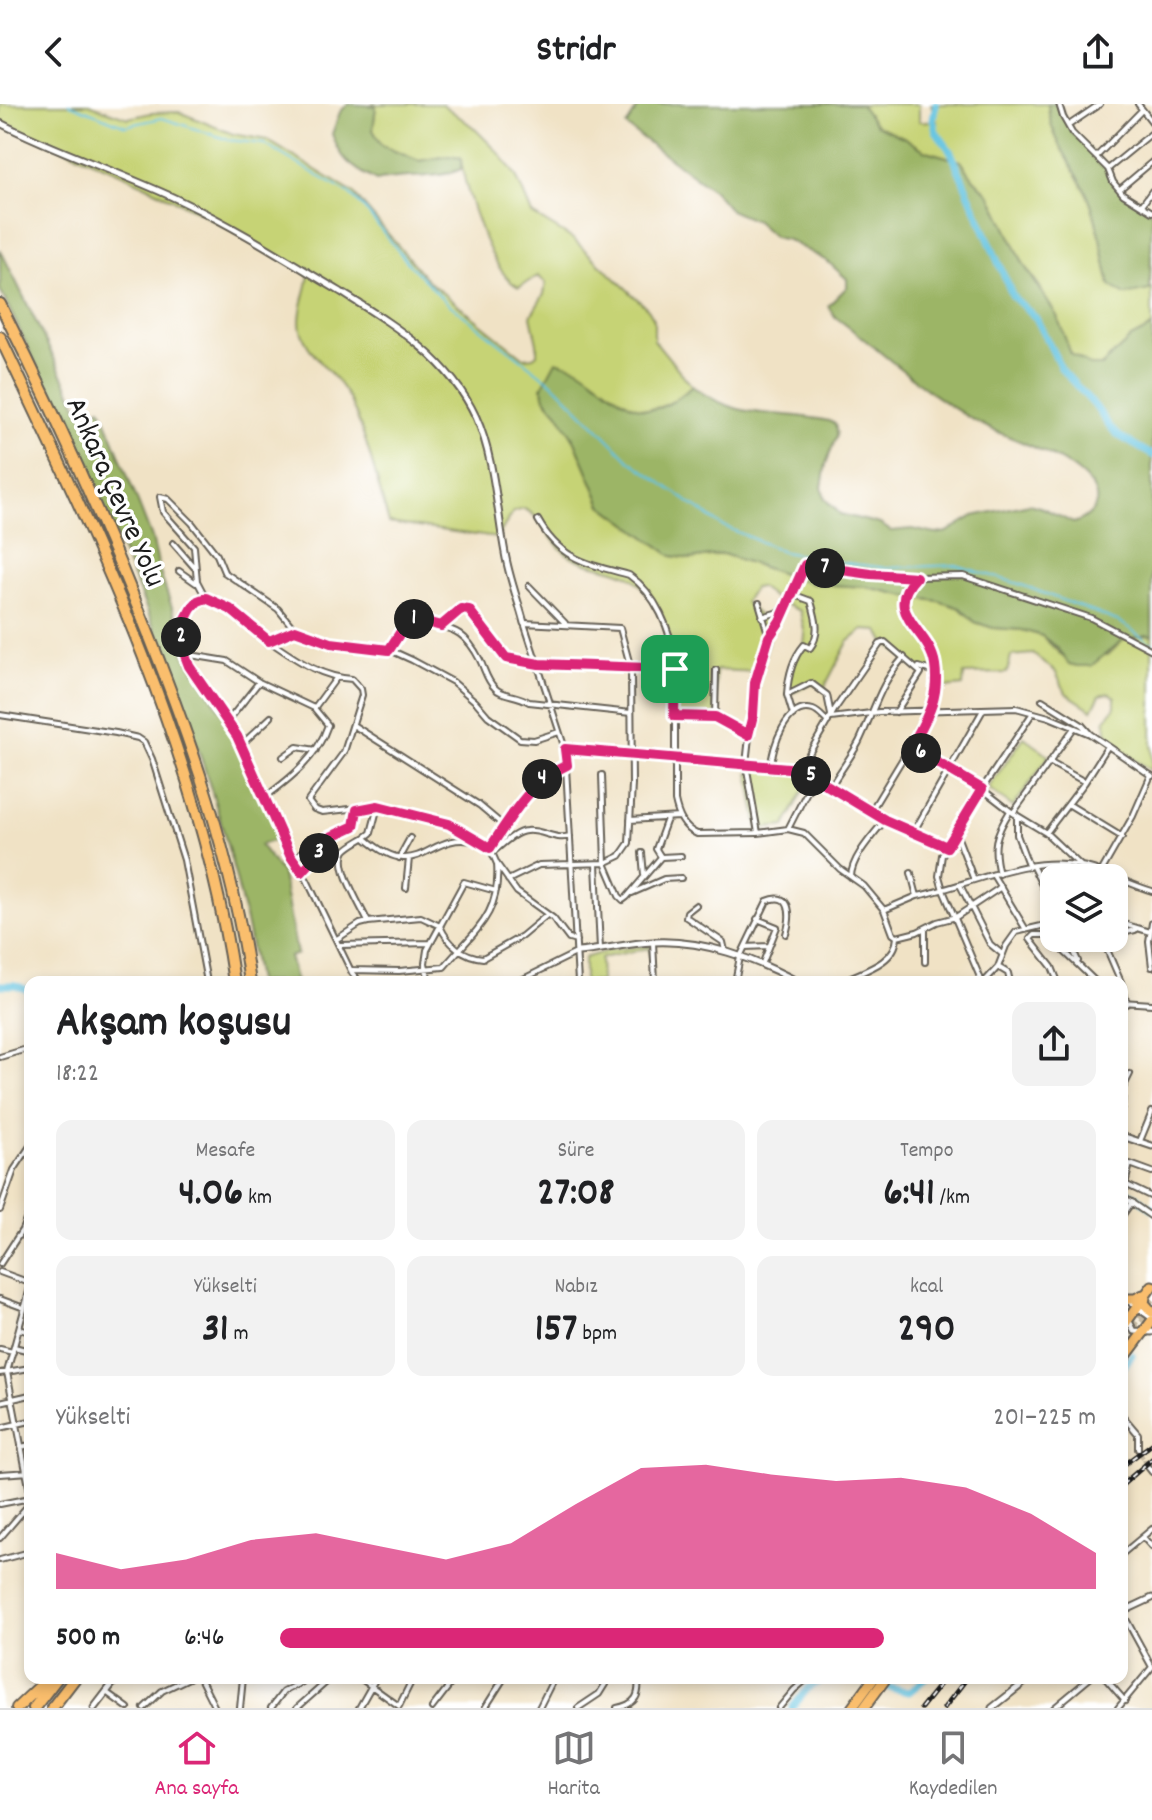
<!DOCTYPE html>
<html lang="tr">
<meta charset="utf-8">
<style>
:root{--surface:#fff;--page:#f2f2f2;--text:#202124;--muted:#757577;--line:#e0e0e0;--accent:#db2777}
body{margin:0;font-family:Dekko,sans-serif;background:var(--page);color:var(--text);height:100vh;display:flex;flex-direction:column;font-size:30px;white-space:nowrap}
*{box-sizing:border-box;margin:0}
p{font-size:26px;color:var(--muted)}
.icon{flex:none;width:44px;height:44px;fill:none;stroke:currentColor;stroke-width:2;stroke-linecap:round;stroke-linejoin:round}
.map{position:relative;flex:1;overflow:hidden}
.panel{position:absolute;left:24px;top:872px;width:1104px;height:708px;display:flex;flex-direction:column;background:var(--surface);border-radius:16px;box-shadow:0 4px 12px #0003}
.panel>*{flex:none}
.tools{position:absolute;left:1040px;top:760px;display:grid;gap:16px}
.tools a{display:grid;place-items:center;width:88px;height:88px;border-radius:16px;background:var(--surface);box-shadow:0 4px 12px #0003;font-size:40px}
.pin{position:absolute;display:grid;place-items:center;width:68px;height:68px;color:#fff;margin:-34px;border-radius:16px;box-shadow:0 4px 12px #0006}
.km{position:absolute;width:40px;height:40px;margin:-20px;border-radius:50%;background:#222;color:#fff;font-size:22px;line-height:40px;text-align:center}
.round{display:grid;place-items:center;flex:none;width:84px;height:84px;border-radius:16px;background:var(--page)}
.summary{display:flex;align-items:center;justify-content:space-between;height:136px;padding:0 32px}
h1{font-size:44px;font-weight:700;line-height:60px}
.metrics{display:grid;grid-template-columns:repeat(3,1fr);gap:12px;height:136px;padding:8px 32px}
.metrics div{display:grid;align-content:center;border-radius:16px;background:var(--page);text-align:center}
.metrics b{font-size:40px;font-weight:700}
.metrics small{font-size:22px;font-weight:400}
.metrics p{font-size:22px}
.chart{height:224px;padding:16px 32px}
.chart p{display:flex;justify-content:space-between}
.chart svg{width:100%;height:144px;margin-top:8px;fill:var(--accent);opacity:.7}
ul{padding:0 32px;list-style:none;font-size:26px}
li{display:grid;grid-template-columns:128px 96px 1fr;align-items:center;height:60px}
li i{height:20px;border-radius:10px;background:var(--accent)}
header{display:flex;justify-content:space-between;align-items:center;height:104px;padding:0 32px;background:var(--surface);font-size:36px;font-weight:700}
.tabs{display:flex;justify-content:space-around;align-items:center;height:112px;border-top:2px solid var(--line);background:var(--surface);font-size:22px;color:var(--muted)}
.tabs a{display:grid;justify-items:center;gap:4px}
.tabs .current{color:var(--accent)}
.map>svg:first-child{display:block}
.green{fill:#c6d374;stroke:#717848;stroke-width:2}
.forest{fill:#9cb566;stroke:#5c6841;stroke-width:2}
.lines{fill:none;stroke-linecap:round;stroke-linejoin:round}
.stream{stroke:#62c3e0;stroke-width:2}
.river{stroke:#62c3e0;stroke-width:7}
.minor-tunnel{stroke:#c6baa3;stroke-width:4;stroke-dasharray:4 2;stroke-linecap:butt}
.trunk-tunnel{stroke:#c6baa3;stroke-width:9;stroke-dasharray:9 4.5;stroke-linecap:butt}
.minor-casing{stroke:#666157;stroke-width:8}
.tertiary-casing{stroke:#666157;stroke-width:9}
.trunk-casing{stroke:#666157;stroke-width:13}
.motorway-casing{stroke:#666157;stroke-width:14}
.minor{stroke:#fff;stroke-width:4}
.tertiary{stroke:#fff;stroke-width:5}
.trunk{stroke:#fabe6d;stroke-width:9}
.motorway{stroke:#fabe6d;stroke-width:10}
.rail-casing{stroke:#1c1c1c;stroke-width:5}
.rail{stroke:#fff;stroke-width:2;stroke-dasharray:6;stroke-linecap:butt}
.route-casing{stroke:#fff;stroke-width:16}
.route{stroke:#db2777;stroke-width:10}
.labels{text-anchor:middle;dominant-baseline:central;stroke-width:7;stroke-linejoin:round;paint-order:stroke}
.street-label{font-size:30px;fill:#1c1c1c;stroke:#fff}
</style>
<header><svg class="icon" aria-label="back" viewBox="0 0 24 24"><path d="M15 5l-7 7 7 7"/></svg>Stridr<svg class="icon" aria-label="share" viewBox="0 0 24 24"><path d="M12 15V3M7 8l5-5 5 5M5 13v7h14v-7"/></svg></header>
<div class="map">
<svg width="1152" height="1604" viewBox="0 0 1152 1604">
<rect width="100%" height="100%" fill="#fff"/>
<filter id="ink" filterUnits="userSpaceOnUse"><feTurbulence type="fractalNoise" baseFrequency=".0125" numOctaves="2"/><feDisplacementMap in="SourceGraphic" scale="16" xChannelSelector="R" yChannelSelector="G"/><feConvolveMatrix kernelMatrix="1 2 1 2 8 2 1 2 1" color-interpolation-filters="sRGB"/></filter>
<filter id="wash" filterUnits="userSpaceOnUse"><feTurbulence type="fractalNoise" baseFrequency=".006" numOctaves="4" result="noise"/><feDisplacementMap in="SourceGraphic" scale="32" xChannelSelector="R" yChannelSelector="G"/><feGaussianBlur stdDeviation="1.8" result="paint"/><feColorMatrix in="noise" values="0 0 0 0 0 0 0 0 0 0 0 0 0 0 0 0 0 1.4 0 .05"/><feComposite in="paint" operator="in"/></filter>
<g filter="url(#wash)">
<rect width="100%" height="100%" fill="#f0e2c5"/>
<path class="green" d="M0,0H89L128,14L151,9L179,8L233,30L267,36L353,89L429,178L524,254L533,253L537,250V239L531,212L544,190L546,179L538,172L519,183C492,172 463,83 461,54L449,52L419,57L382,42L373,26L376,2L372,0H442L473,23L500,50L516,72L532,110L573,135L648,205L654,215V236L692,282C647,327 618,298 578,264L545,294L558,309L575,337L602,401L672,452L691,455L723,450L813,480L867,483L916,494L939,497L960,504L975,518L993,524L1022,526L1042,532L1060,550L1108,551L1152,508V667C1133,655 1106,642 1105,616L1115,603V593L1109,589L1100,591L1092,606L1066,589L1055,567L1033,550L1011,552L1007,569L964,570L963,582L934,585L935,568L917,563L885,538L879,527L863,526L848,538L823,586L814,579L787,591L793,560L804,541L805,531L800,507L778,497L760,483L754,484L745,497C749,506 757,508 762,515C774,532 764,551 759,568L716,566L715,613L674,612C675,570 676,543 656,505C650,493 641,479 629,472C611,461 586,464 566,449C549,437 542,412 524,405L513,408L497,434L389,419C378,382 365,324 347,291C334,268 308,252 301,226C297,210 307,187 309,171L199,108L129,73L0,17Z
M860,0H919V17L937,18L931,0H1048C1049,34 1074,60 1087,90C1099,118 1103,152 1110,181L1150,186L1152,184V223L1131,234L1101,262H1091L1071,250L1040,183L1024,161L991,92L973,74L961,57L926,47L905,34L876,21Z
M1024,633L1049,652L1013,703L988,684Z
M760,664L797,668L809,676L785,722L758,725L749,669L759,667Z
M651,841V863L649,844L600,854L601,878H584V854L610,846Z"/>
<path class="forest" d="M348,0L376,2L373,26L382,42L419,57L449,52L461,54V65C438,76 403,70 376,77C351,62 342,58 332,30L340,8Z
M640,0H860L876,21L905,34L926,47L961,57L973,74L991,92L1024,161L1057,212L1071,250L1091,262H1101L1131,234L1152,223V532L1147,531L1123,536L1091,562H1077L1069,560L1056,543L1042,532L1022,526L993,524L975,518L960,504L939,497L916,494L867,483L813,480L723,450L690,455L672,452L602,401L575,337L558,309L545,294L542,283L556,257C564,260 573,261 580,265C623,293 643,330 692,282C745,320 774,304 829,317L835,320L837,331L826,360L822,383L825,395L840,410L880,420L891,427L912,425L936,430L947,428L974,412L1029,400L1043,404L1073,419C1085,416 1101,404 1095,389C1084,359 1020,338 993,326C934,299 885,249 834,212L828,202L847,183V175L827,157L788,136L774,133L756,117L730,106L714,87L626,22Z
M1048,0H1059L1072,29L1101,56L1123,90L1152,108L1150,186L1125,191L1110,181C1103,152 1099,118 1087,90C1074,60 1049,34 1048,0Z
M0,145L83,313L101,304L152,434L161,472L180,526L184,550L237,632L282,734L260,741L282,770L297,850L289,853L296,878H257C248,816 232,755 214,695C161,518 81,351 0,186Z"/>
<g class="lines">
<path class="stream" d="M70,0L126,22L162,14L229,36L264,40L349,90L362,102L408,159L446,198L556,282L629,356L721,421L784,448L838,458L887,464L956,461L1019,480L1120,518L1152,540"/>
<path class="river" d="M936,0L933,15L936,27L951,48L1013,193L1036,214L1062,266L1095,302L1109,322L1119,332L1152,351
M0,881H15L30,887
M1122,1083L1152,1104
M1122,1265L1132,1251
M855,1574L865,1576
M890,1584L909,1588L926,1574
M792,1604L808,1584L825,1574"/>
</g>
</g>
<g filter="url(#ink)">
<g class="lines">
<path class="minor-tunnel" d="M1138,1345L1148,1363"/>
<path class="trunk-tunnel" d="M1122,1235L1152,1193
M1127,1241L1152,1207"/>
<g class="minor-casing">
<path id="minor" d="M1059,0L1063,13L1072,29L1108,65L1113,78L1123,90L1152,108
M1138,0L1152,18
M1069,21L1100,0
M1097,52L1142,6
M1108,65L1152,29
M1120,85L1152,58
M1142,101L1152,87
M538,416C560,456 588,460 629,471C656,490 671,526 675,558V697C678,711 683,724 697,730L758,729L788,725L804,729L840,765L864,782L884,806L893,830L897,833L917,828L937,818L956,813L1001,783
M173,439L194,463
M179,467L196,479
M529,482L565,519
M206,494L198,497L191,505L180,526L183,546L189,562L237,632L290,751L307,776L352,869L360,878
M759,499L769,533
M762,513L782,507
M441,522L461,505C486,510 488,546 506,554C522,561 545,560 562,561C600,563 637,565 675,565
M295,526L278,505L224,468L217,451L192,419L168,395L160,393L163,408L194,443L197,477L206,494L230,505L269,537L295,526L331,539L390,546L412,556L453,578L476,598L488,612L520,635L534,636L559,628
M269,537C296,555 319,573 352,575L361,585L362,591L344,648L308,697L314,705L322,708L378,702L388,704L449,720L490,744C511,712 531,677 567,661
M389,546L407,518L415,515C449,526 462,521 480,556C485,566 487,577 495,584C501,592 517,590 529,598L631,609
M184,550L227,557L259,578L314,604L328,621C317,654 291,674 264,694
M919,563L935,568
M787,591C788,572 792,555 804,541L810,544C821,530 816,514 811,497L792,490
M1042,596L1082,621L1090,630
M315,603L337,573
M0,611L116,629L138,634L144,638L152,655L184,756L207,878
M793,611L787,591L811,579L827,591L831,611
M674,612L715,613L747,631
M715,613L716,566
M831,614L879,608L1016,604L1049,613L1090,630L1108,642L1085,678L1046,729
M228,617L259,578
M353,621L479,701L504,722
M241,641L271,613
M1108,642L1152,672
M911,643L982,685L1013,709L1046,729L1081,762L1084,774
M565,645L800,665L885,716L947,743
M283,653L297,643L316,646
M1049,658L1085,678
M771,662C772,643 787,598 813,606C819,608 823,614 828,618
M800,665L835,605L880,540L885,538L921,569L896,608
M602,671L605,759L619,792L623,796L627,793L661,753
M831,682C840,667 851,653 859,638C875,605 879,581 904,553
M1068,700L1122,733
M871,707L932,606L935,561L930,547L906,511L903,498L907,483L916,473
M1013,709L1074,624
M1017,712V731L1029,763
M667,715L656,745L661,753L681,752
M630,716L679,713
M788,725L814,674
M758,729L746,660L755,579L769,533L780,517L805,461L871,470L916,473L963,472L1091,514L1152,546
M913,729L983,606
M956,729L974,776
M365,734C421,783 426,725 477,738
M490,744L497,760L517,788L553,814L569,835L576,837
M493,748C502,741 514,728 526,727C542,725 555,737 570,732
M642,749L644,771
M399,754L410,734
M294,755L313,737L324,736
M596,760L600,845
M1033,763L1054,805
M302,768L320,748L324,736L354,722L357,706
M1101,768L1133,712L1151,671
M911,769L917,792C969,782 1027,750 1081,762C1106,767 1128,780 1152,787
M999,770C992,742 995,731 1010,707
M993,771L1025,824
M851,773C851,754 874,730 885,716
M1120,775L1118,787L1121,820
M508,776L539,761L605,759L620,752L629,739L632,680L631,565L620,524L524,519L565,645L578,878
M960,781L990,840L1002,850
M406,784L409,754
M632,789L664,775L681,774
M696,801L687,808L686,813L723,838L725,847
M884,806L917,792
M757,815L777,823L762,861
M1114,817L1150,828
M368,818C361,802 335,762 345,747C351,740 364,735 371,729L378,702
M1152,819L1149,837L1152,863
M1114,831L1135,826
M1068,834L1078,857
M1102,834L1121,878
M337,835L360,820L368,818L421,813L440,822C448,840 463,852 483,854L522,832L547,811
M653,838L655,878
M340,841L430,839
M745,843L769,842
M925,858V826
M998,863L1008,869L1010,878
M352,866L399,867L444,863C474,827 501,812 497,760
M429,878L425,859L427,846L464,778L496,787
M517,878L578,848
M735,878L740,853L767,797C793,786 791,814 786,830
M853,878L851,873C870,865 896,856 897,833
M982,878L943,786L939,772L942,751L982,685L1032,610
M984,878L998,863L1006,842L1016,828L1054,819
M1058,878L1052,863L1030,835L1034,831H1047L1096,878
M1122,881L1127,900
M1122,898L1152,900
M0,953L30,944
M1122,1003L1123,984L1130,970
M1140,1037L1152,1008
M1152,1068L1130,1060L1125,1080L1152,1093
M1122,1092L1152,1113
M0,1106L14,1066L30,1042
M1122,1112L1132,1098
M0,1160L22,1126L30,1106
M0,1168L30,1179
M30,1184L7,1268L30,1388
M0,1195L24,1204
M19,1225L30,1228
M14,1243L30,1247
M0,1245L13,1248
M0,1269L30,1264
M0,1298L30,1291
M1122,1311L1138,1330V1345
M0,1324L30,1317
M21,1343L30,1341
M1148,1363L1152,1368
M0,1370L30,1368
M0,1400L30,1394
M1143,1433L1152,1443
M0,1434L30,1399
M1122,1450L1152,1425
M0,1456L30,1448
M200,1574L215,1604
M360,1574L399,1602
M1105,1574L1125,1597
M106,1588L128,1604
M399,1602L413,1574
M144,1604L162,1587L189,1574
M240,1604L243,1574
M271,1604L283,1588L310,1574
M297,1604L331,1574
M359,1604L376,1574
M432,1604L455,1574
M485,1604L504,1574
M539,1604L554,1574
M578,1604L599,1590L609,1574
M617,1604C636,1600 640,1592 638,1574
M779,1604L794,1586L808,1574
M1054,1604L1090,1574
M1118,1604L1152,1563L1122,1508"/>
</g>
<g class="tertiary-casing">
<path id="tertiary" d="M0,19C59,49 123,69 183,98C237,124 289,157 341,188C395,222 448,253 476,313C494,352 497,407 505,449C509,473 518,496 524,519
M578,848C603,846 628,839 653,838C702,835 756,855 798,878
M1122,1032L1152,1042
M1122,1192L1152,1214
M1122,1204L1134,1227L1152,1228
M1122,1508L1152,1494
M94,1604L117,1574
M992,1604L1030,1574"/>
</g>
<g class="trunk-casing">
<path id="trunk" d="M1145,1193L1144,1199L1152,1208
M1127,1195H1135L1143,1191
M1122,1224L1152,1182
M1122,1257L1152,1217
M852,1604L874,1574
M864,1604L886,1574"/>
</g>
<g class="motorway-casing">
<path id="motorway" d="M0,200C52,303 100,409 143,516C190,633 232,753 250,878
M0,233C98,438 201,651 234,878
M17,1604L49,1574
M34,1604L57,1574
M52,1604L75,1574"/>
</g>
<use href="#minor" class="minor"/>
<use href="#tertiary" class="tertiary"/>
<use href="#trunk" class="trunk"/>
<use href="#motorway" class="motorway"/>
<g class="rail-casing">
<path id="rail" d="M1122,1362L1152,1340
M1122,1381L1152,1355
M921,1604L945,1574
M944,1604L967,1574"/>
</g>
<use href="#rail" class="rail"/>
</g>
</g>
<g class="lines" filter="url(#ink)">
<g class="route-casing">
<path id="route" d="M805,461L871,470L916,473C881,510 930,525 935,561C940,595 926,615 911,643L982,685L947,743L885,716L800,665L565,645L567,661C531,677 511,712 490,744L449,720L378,702L357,706L354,722L324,736L320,748L302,768L290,751L237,632L189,562L183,546L180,526L191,505L198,497L206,494L230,505L269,537L295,526L331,539L389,546L407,518L415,515L441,522L461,505L469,506L506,554L539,560L675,565L674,612L715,613L748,631L753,611L755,579L769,533L780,517Z"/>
</g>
<use href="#route" class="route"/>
</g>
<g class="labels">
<g class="street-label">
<text transform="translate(113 389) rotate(66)">Ankara Çevre Yolu</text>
</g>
</g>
</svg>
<div class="tools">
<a><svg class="icon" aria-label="layers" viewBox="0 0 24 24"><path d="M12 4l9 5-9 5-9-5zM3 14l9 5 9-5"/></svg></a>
</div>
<div class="pin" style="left:675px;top:565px;background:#1e9e55"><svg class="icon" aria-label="arrive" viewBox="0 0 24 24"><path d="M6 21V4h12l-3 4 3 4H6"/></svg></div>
<b class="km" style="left:414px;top:515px">1</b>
<b class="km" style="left:181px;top:533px">2</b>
<b class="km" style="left:319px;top:749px">3</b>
<b class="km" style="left:542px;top:675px">4</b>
<b class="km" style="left:811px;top:672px">5</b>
<b class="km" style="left:921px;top:649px">6</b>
<b class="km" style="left:825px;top:464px">7</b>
<section class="panel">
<div class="summary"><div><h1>Akşam koşusu</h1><p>18:22</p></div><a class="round"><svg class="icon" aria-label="share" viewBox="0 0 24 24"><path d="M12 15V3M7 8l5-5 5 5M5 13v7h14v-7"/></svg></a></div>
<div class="metrics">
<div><p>Mesafe</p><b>4.06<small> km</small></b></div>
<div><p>Süre</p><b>27:08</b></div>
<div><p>Tempo</p><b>6:41<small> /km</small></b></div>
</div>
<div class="metrics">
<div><p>Yükselti</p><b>31<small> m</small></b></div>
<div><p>Nabız</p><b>157<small> bpm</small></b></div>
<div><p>kcal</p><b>290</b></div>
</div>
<div class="chart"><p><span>Yükselti</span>201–225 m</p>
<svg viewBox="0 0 160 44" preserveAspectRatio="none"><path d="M0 44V33L10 38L20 35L30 29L40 27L50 31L60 35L70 30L80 18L90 7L100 6L110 9L120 11L130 10L140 13L150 21L160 33V44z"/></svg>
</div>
<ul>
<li><b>500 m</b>6:46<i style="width:74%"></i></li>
</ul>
</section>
</div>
<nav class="tabs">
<a class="current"><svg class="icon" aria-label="home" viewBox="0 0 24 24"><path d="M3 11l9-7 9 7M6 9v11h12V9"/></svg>Ana sayfa</a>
<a><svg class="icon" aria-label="map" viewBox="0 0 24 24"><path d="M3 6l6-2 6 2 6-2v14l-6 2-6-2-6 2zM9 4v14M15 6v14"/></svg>Harita</a>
<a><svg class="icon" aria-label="saved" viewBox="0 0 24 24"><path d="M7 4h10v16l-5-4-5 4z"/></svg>Kaydedilen</a>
</nav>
